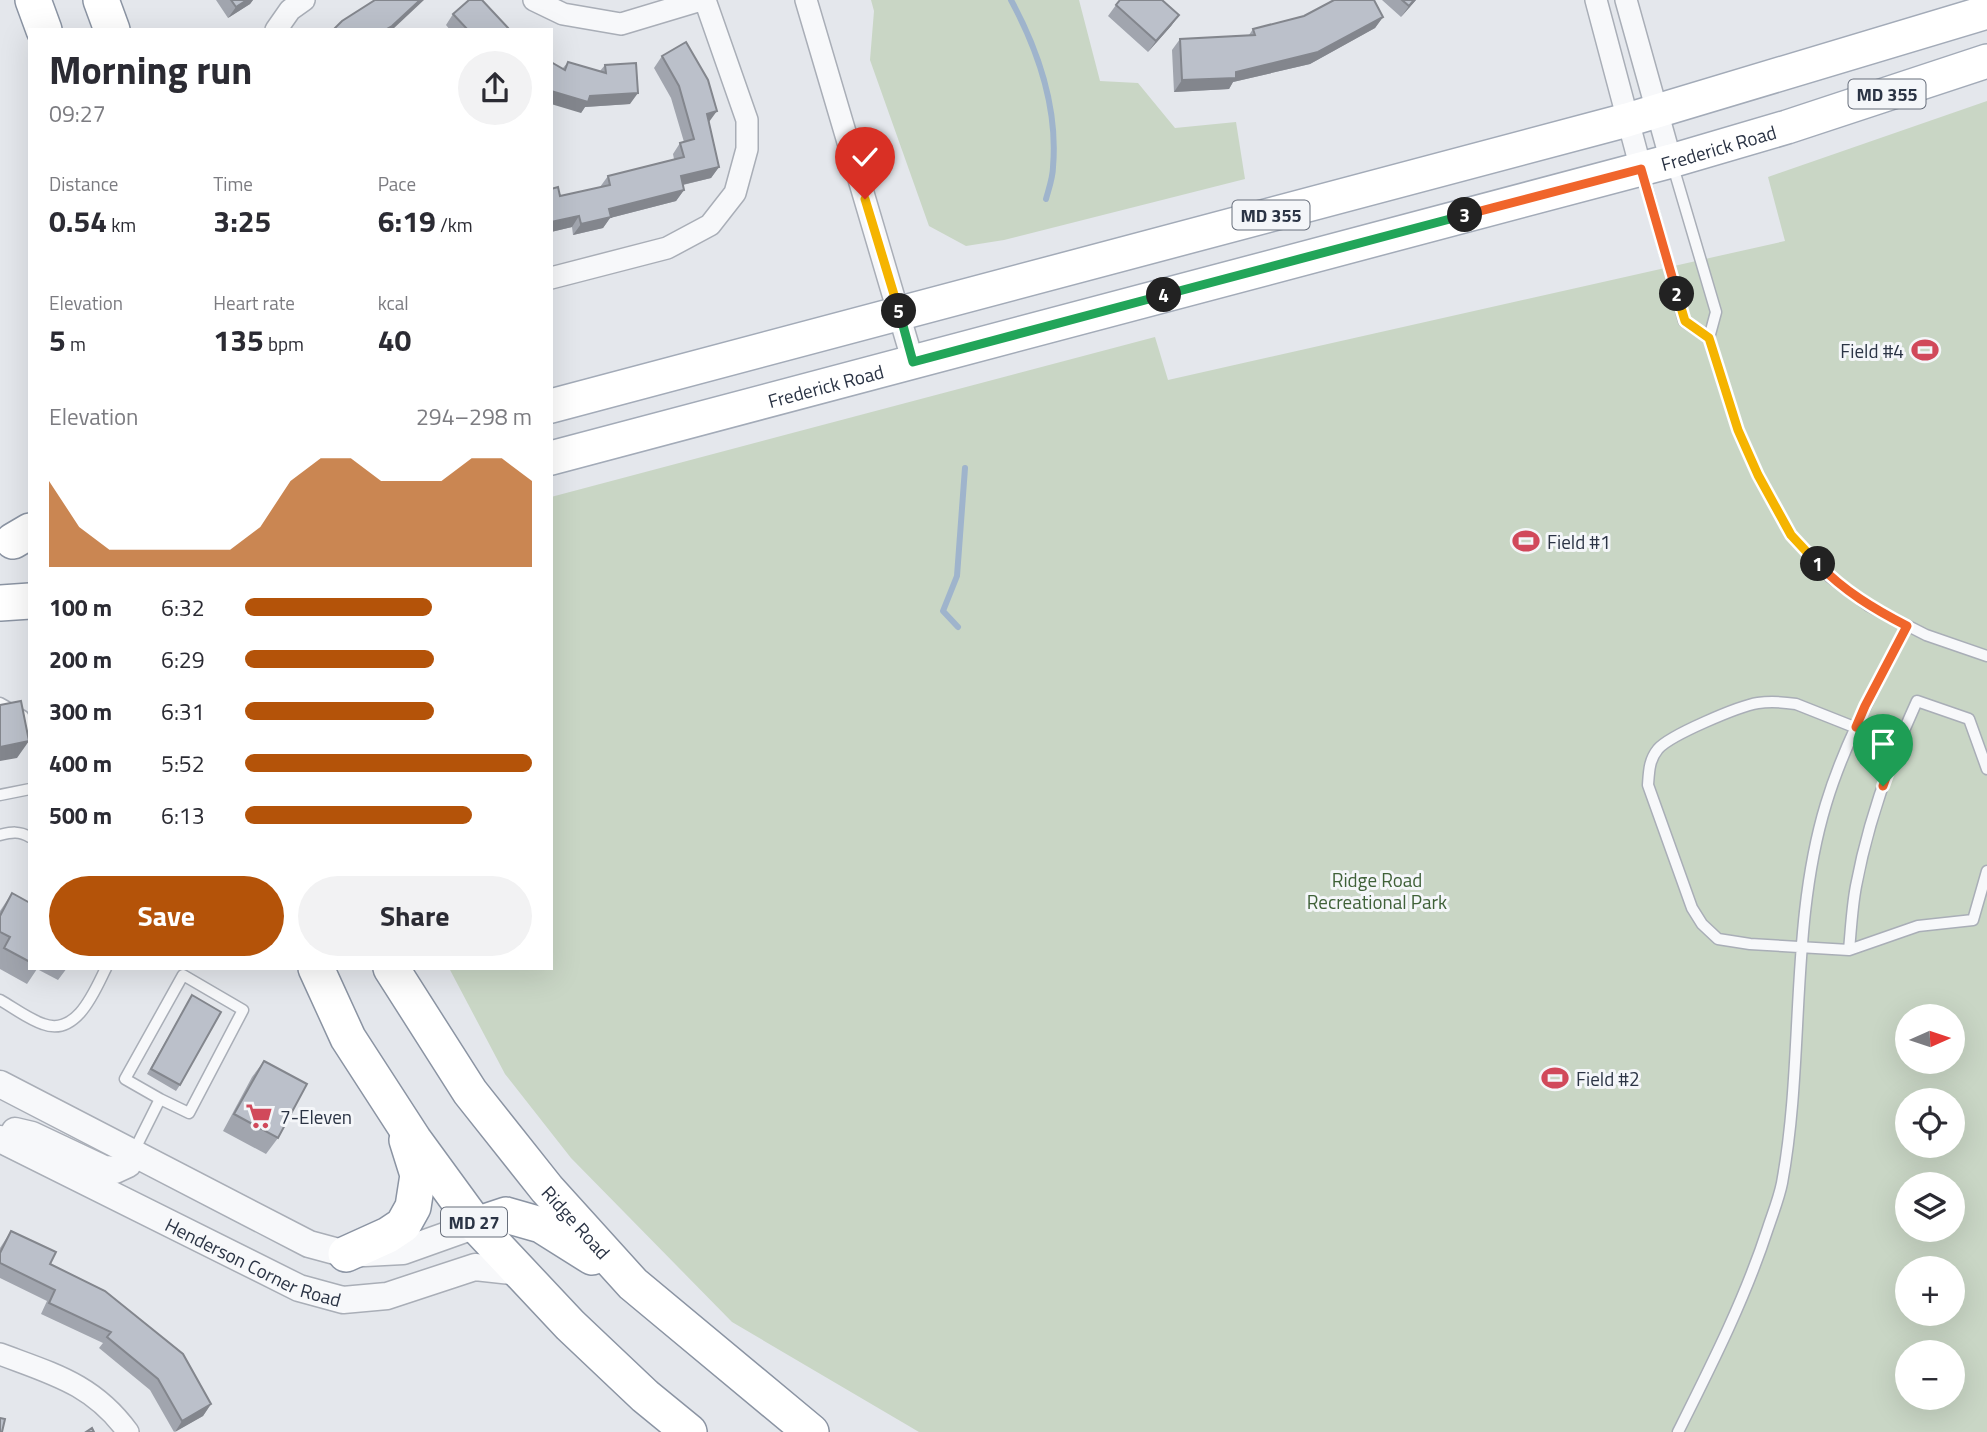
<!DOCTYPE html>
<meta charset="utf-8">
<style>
:root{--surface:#fff;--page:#f2f2f3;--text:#2b2b33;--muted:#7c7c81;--accent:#b45309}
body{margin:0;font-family:"Titillium Web",sans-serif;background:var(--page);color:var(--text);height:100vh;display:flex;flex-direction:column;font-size:26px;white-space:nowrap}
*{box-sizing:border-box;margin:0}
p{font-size:23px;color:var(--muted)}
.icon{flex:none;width:38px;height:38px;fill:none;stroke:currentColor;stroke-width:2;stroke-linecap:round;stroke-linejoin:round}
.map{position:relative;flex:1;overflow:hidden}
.details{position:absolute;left:28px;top:28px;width:525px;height:942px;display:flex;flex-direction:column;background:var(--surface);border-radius:0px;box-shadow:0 7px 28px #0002}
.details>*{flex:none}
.needle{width:46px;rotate:87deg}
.controls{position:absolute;left:1895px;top:1004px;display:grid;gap:14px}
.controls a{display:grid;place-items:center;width:70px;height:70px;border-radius:50%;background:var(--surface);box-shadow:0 7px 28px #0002;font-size:35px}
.pin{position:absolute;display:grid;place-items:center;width:60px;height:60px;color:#fff;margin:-72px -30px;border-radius:50% 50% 50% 0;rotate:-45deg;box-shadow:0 0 7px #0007}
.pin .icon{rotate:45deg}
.km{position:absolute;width:35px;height:35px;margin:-18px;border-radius:50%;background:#222;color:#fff;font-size:19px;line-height:35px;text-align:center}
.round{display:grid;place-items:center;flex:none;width:74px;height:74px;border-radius:37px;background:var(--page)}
.summary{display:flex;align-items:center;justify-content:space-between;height:119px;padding:0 21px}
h1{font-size:38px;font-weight:700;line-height:52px}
.stats{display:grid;grid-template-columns:repeat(3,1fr);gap:10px;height:119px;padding:7px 21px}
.stats div{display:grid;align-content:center}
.stats b{font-size:30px;font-weight:700}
.stats small{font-size:19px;font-weight:400}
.stats p{font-size:19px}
.chart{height:196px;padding:14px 21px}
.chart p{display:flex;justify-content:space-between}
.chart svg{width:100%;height:126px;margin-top:7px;fill:var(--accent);opacity:.7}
.cta{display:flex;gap:14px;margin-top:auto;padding:14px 21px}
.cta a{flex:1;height:80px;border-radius:42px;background:var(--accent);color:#fff;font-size:28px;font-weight:700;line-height:80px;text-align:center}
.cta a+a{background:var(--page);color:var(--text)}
ul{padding:0 21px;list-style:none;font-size:23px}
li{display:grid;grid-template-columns:112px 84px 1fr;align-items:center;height:52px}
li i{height:18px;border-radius:9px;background:var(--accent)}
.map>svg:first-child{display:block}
.green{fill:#c9d6c5;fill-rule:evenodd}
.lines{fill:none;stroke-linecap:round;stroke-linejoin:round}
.stream{stroke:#9fb4cc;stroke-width:6}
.service-casing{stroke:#a9aeb7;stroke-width:13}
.minor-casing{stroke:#a9aeb7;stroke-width:24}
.tertiary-casing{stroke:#a9aeb7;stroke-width:29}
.primary-casing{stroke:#a3abb8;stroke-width:36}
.trunk-casing{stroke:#8b94a3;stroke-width:38}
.service{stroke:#f7f8fa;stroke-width:10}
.minor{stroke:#f7f8fa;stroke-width:21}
.tertiary{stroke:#f7f8fa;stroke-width:26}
.primary{stroke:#fff;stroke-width:33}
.trunk{stroke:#fff;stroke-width:35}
.wall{fill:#a1a5ae}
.shaded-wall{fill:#83868d}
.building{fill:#bbc0ca;stroke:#83868d;stroke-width:2}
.split-1-casing{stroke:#fff;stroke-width:14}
.split-2-casing{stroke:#fff;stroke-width:14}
.split-3-casing{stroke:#fff;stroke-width:14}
.split-4-casing{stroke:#fff;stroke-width:14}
.split-5-casing{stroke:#fff;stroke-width:14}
.split-6-casing{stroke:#fff;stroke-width:14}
.split-1{stroke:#f0652b;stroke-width:9}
.split-2{stroke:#f5b400;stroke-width:9}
.split-3{stroke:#f0652b;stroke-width:9}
.split-4{stroke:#22a559;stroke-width:9}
.split-5{stroke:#22a559;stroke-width:9}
.split-6{stroke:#f5b400;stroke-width:9}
.labels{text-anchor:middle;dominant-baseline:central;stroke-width:6;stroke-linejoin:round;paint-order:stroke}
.shield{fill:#f4f6f9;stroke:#676e7b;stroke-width:2}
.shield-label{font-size:18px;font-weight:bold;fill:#2b3445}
.street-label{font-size:19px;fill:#2b3445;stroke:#f4f6f9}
.poi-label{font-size:19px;fill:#2b3445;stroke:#f4f6f9;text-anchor:start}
.park-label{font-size:19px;fill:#3f6138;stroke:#f4f6f9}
</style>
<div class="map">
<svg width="1987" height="1432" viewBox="0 0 1987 1432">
<rect width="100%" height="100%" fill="#e4e7ec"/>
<path class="green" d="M871,0H1079L1100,81L1138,83L1175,128L1236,122L1245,179L1004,240L966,246L929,226L870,60L874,11Z
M1987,101V1432H919L732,1322L571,1158L505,1074L449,968H551V497L1155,337L1168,380L1785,241L1768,177ZM1908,1017H1953V1062H1908ZM1908,1101H1953V1146H1908ZM1908,1185H1953V1230H1908ZM1908,1269H1953V1314H1908ZM1908,1353H1953V1398H1908Z"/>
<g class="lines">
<path class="stream" d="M1011,0C1038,50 1058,109 1053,167C1053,177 1049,188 1046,199
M958,627L943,611L957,576L965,468"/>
<g class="service-casing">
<path id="service" d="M1672,163L1716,312L1709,338L1719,370L1738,430L1758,475L1791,535L1830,577L1869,606L1926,635L1987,656
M1643,174L1684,321L1709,338
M0,703L23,716L30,732
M1897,744L1796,704C1783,702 1771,701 1758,703C1739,706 1670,735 1658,749C1649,760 1649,771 1648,785L1692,908L1702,924L1718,939L1750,944L1849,950L1918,926L1973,920L1987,871
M0,795L30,789
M0,835C12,832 19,831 30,837
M1849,950C1851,929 1852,907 1856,886C1868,822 1890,760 1917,701L1969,719L1987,769
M0,1000C14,1008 28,1019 43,1024C77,1037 95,990 106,968
M133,1153L160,1099L189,1113L243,1010L183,975L125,1079L160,1099
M1678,1432C1711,1366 1745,1299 1768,1228C1773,1213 1779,1198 1782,1183C1805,1058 1789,926 1826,804C1845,741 1877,684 1907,626"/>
</g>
<g class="minor-casing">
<path id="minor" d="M534,0L563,14L621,24L701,0
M806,0L913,362
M1596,0L1641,169
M1626,0L1671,161
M276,30L290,10L304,0
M551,278L667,248L710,225L735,193L747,149V120L705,0
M0,1354C53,1374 93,1384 128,1432"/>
</g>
<g class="tertiary-casing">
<g id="tertiary">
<path d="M0,1084L309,1244L346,1254L403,1251L476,1225"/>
<path d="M15,1131L32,1135L104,1169L115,1170L128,1164L133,1153"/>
<path id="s1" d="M0,1139L299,1288L343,1300L387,1296L475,1267L520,1272"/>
</g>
</g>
<g class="primary-casing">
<g id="primary">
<path d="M551,406L1627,120L1987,12"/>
<path id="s2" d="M551,458L1671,161L1787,127L1987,61"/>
</g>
</g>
<g class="trunk-casing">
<g id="trunk">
<path d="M33,0L44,30"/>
<path d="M101,0L112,30"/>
<path d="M13,541L30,531"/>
<path d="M0,603L30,601"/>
<path d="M316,968L348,1038L414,1140L476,1225L570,1325L645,1396L689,1432"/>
<path id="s3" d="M391,968L470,1092L547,1189L633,1284L811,1432"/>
<path d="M476,1225L506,1215L541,1225L592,1257"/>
<path d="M346,1254L388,1235L403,1225L413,1207L418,1175L407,1140"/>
</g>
</g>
<use href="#service" class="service"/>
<use href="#minor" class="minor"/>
<use href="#tertiary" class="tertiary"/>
<use href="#primary" class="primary"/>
<use href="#trunk" class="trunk"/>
</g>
<path class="wall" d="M216,0H253L250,4L228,18Z
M1382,0H1416L1401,17Z
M1116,5L1179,15L1171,26L1148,52L1108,16Z
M453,14L507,28L510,30H450L446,25Z
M1383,17L1375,28L1310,64L1233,82L1229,89L1174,92L1172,50L1180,39L1249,35L1253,29Z
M662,56L709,123L719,167L711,178L683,185L684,190L676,201L610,218L603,228L573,235L572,227L551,232V189L560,196L600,187L608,176L674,159L673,154L680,143L684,142L671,98L654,68Z
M568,62L600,71L605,65L630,104L585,107L581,113L563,68Z
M12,893L30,903V968H67L58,980L37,969L27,984L0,969V911Z
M192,995L180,1085L176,1091L147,1074Z
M264,1061L278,1138L266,1154L223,1131L252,1077Z
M11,1231L211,1404L203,1416L174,1432L150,1390L99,1348L103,1343L41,1314L47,1301L0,1278V1248Z"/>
<path class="shaded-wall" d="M247,0H253L250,4L228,18L236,7Z
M420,0H424L392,30H385Z
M1414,0H1416L1401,17L1409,6Z
M1179,15L1171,26L1148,52L1156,41Z
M1383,17L1375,28L1310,64L1233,82L1229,89L1174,92L1182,80L1236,72Z
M551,91L590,96L638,93L630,104L585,107L581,113L551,104Z
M717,111L709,122L707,114Z
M719,167L711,178L673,187L681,176Z
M684,190L676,201L610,218L603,228L573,235L581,224L609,209Z
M579,216L572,227L551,232V222Z
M29,741L17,758L0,761V747Z
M211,1404L203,1416L175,1432L182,1421Z"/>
<path class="building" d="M231,0H247L236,7Z
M375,0H420L392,26L385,30H333L342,21Z
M469,0H482L510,30H468L453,14Z
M1120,0H1162L1179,15L1156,41L1116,5Z
M1334,0H1374L1383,17L1318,52L1236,72V78L1182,80L1180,39L1255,35L1253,29L1304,16Z
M1402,0H1414L1409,6Z
M686,42L708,80L717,111L707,114L719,167L681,176L684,190L609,209L611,217L581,224L579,216L551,222V189L558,187L560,196L610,185L608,176L684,157L680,143L694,139L679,86L662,56Z
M551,62L565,70L568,62L606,73L605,65L636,63L638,93L590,96L588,102L551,91Z
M21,701L29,741L0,747V705Z
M12,893L30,903V962L4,948L10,937L0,932V916Z
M192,995L221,1012L180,1085L151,1069Z
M264,1061L307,1084L278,1138L234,1114Z
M11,1231L56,1252L50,1264L105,1291L183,1354L211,1404L182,1421L158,1379L107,1337L111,1332L49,1303L55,1290L0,1263V1253Z
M0,1418L5,1419L2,1432H0Z
M92,1428L94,1432H86Z"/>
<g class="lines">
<g class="split-1-casing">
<path id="split-1" d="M1818,564C1844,591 1874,609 1907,626L1865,706L1856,727L1898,744L1883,786"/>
</g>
<g class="split-2-casing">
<path id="split-2" d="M1677,294L1685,321L1709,338L1738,430L1758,475L1791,535L1818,564"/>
</g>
<g class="split-3-casing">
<path id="split-3" d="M1465,215L1641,169L1677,294"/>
</g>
<g class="split-4-casing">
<path id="split-4" d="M1164,295L1465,215"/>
</g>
<g class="split-5-casing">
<path id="split-5" d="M899,311L913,362L1164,295"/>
</g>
<g class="split-6-casing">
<path id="split-6" d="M865,199L899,311"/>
</g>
<use href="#split-1" class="split-1"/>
<use href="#split-2" class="split-2"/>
<use href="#split-3" class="split-3"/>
<use href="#split-4" class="split-4"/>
<use href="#split-5" class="split-5"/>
<use href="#split-6" class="split-6"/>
</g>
<defs>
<g id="stadium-bare" transform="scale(2.1)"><path d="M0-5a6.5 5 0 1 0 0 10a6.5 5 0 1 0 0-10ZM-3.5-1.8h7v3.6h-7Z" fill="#d1495b" stroke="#f4f6f9" stroke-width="2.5" paint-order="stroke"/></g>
<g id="supermarket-bare" transform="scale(2.1)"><path d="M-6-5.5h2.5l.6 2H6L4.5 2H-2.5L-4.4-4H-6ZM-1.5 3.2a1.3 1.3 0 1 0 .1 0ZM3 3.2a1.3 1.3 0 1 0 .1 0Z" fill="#d1495b" stroke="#f4f6f9" stroke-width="2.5" paint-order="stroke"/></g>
</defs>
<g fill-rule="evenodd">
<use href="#stadium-bare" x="1925" y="350"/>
<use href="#stadium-bare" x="1526" y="541"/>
<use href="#stadium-bare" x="1555" y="1078"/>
<use href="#supermarket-bare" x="259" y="1116"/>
</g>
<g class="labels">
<g class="shield">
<rect x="1848.5" y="79.5" width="77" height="29" rx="5"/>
<rect x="1232.5" y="200.5" width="77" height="29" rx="5"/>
<rect x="441" y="1207.5" width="66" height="29" rx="5"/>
</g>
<g class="shield-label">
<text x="1887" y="94">MD 355</text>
<text x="1271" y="215">MD 355</text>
<text x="474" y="1222">MD 27</text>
</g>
<g class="street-label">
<text stroke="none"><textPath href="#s2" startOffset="1208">Frederick Road</textPath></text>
<text stroke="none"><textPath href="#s2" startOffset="284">Frederick Road</textPath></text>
<text stroke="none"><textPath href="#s3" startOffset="315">Ridge Road</textPath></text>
<text stroke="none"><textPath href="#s1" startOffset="282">Henderson Corner Road</textPath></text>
</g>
<g class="poi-label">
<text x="1904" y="350" text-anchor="end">Field #4</text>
<text x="1547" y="541">Field #1</text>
<text x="1576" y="1078">Field #2</text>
<text x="280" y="1116">7-Eleven</text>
</g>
<g class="park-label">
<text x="1377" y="879">Ridge Road<tspan x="1377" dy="22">Recreational Park</tspan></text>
</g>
</g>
</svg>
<div class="controls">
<a><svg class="needle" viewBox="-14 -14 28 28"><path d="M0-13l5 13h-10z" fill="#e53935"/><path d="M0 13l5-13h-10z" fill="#7c7c81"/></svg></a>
<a><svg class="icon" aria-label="locate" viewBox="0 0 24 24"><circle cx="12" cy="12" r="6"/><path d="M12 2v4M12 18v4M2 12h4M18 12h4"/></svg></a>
<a><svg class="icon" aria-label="layers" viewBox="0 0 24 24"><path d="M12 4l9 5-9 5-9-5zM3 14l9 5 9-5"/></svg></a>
<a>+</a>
<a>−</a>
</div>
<div class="pin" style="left:1883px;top:786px;background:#1e9e55"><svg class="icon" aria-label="arrive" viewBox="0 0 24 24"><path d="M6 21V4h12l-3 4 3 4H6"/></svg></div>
<div class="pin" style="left:865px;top:199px;background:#d93025"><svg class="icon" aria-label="check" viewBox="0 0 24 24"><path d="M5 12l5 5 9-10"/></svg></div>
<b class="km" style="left:1818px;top:564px">1</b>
<b class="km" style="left:1677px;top:294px">2</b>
<b class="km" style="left:1465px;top:215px">3</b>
<b class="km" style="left:1164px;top:295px">4</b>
<b class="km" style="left:899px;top:311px">5</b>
<section class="details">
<div class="summary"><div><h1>Morning run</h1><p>09:27</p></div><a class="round"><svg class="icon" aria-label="share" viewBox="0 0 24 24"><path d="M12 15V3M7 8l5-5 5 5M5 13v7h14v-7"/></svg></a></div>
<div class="stats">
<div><p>Distance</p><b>0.54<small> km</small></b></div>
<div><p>Time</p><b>3:25</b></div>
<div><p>Pace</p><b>6:19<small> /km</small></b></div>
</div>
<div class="stats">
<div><p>Elevation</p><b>5<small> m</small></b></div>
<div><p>Heart rate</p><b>135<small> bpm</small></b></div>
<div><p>kcal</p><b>40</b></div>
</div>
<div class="chart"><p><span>Elevation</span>294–298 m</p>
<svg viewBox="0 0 160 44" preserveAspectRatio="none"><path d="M0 44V14L10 30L20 38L30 38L40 38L50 38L60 38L70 30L80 14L90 6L100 6L110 14L120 14L130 14L140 6L150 6L160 14V44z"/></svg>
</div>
<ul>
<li><b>100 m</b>6:32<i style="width:65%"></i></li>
<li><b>200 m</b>6:29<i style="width:66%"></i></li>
<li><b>300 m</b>6:31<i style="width:66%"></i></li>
<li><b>400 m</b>5:52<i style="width:100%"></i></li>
<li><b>500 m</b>6:13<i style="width:79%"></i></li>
</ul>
<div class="cta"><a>Save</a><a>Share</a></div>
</section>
</div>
